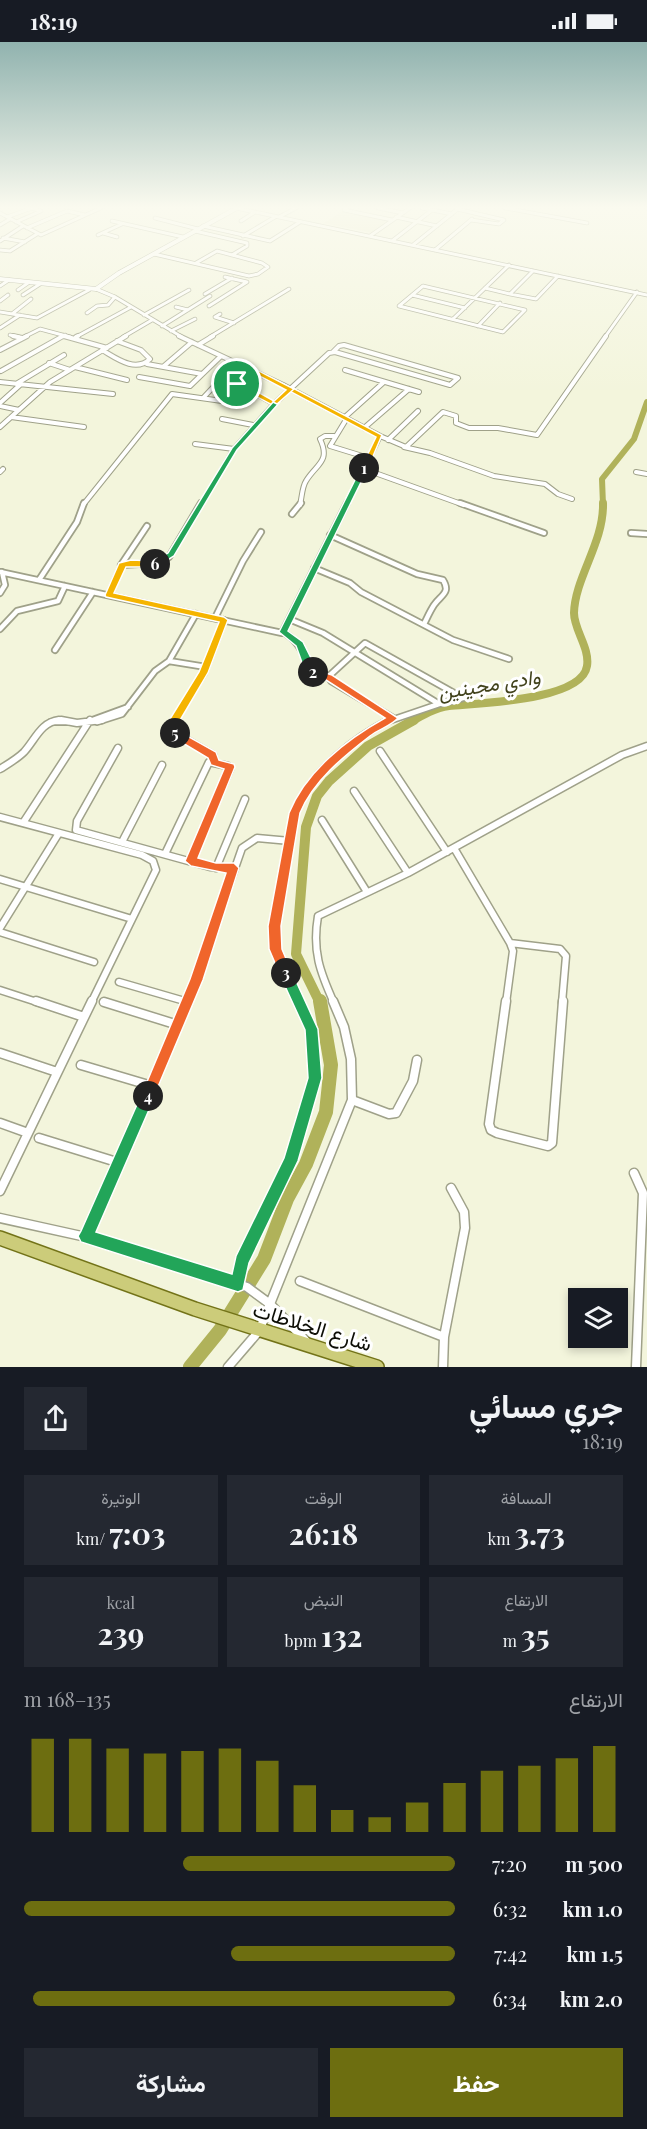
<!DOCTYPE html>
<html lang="ar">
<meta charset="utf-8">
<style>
:root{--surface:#171b24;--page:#242831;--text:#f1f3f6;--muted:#9ea1a6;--accent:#6d6e10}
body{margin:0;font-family:"Playfair Display",Vazirmatn,serif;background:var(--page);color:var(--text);direction:rtl;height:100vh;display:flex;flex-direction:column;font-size:22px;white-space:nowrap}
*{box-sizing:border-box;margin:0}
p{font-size:20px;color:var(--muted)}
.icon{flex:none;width:33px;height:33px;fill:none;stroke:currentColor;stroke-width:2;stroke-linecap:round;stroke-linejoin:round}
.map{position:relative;height:1325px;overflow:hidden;direction:ltr}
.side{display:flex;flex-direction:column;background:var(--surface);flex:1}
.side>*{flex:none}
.buttons{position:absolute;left:568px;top:1246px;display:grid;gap:12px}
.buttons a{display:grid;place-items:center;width:60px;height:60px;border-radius:0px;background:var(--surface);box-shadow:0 3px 9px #0003;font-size:30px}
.pin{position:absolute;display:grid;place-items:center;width:51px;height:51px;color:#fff;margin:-26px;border:3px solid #fff;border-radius:50%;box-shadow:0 2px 6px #0007}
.km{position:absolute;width:30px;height:30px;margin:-15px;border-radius:50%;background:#222;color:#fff;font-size:16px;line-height:30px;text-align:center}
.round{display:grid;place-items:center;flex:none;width:63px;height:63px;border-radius:0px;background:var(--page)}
.summary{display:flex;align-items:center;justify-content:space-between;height:102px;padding:0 24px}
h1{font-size:33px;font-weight:700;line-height:45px}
.figures{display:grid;grid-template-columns:repeat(3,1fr);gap:9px;height:102px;padding:6px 24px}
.figures div{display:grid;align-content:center;border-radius:0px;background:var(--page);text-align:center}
.figures b{font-size:30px;font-weight:700}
.figures small{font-size:16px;font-weight:400}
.figures p{font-size:16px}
.chart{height:168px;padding:12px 24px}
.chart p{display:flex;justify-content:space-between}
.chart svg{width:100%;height:108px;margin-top:6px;stroke:var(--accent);stroke-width:6}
.primary-button{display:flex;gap:12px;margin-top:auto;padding:12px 24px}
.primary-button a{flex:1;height:69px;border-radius:0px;background:var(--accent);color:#fff;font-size:24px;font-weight:700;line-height:69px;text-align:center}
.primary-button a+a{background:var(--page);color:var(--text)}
ul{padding:0 24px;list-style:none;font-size:20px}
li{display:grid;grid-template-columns:96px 72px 1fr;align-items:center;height:45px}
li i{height:15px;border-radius:8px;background:var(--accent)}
.status{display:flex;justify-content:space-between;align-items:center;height:42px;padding:0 30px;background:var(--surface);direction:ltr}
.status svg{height:16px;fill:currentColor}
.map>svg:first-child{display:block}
.built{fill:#e9ebcb}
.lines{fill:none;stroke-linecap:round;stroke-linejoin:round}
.river-far3{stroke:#b0b25a;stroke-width:6}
.river-far2{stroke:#b0b25a;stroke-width:8}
.river-far1{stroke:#b0b25a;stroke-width:10}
.river{stroke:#b0b25a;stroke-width:14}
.street-far4-casing{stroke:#9fa189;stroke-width:4.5}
.street-far3-casing{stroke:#9fa189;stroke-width:6}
.street-far2-casing{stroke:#9fa189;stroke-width:8}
.street-far1-casing{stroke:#9fa189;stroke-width:9}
.street-casing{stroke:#9fa189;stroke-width:11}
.secondary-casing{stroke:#9fa189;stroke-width:5}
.primary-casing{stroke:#737318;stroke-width:16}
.street-far4{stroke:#fff;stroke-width:3}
.street-far3{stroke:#fff;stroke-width:4}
.street-far2{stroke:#fff;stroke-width:4.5}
.street-far1{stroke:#fff;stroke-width:6}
.street{stroke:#fff;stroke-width:8}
.secondary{stroke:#fff;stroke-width:4}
.primary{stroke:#cccc7a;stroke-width:13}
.split-1{fill:#f5b400;stroke:#fff;stroke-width:1.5}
.split-2{fill:#22a559;stroke:#fff;stroke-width:1.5}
.split-3{fill:#f0652b;stroke:#fff;stroke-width:1.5}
.split-4{fill:#22a559;stroke:#fff;stroke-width:1.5}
.split-5{fill:#f0652b;stroke:#fff;stroke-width:1.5}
.split-6{fill:#f5b400;stroke:#fff;stroke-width:1.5}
.split-7{fill:#22a559;stroke:#fff;stroke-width:1.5}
.split-8{fill:#f5b400;stroke:#fff;stroke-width:1.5}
.labels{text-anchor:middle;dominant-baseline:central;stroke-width:6;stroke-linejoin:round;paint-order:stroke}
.water-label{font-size:20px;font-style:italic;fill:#41421c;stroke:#fff}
.near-street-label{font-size:21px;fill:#0d0e06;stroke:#fff}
</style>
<div class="status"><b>18:19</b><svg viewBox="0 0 49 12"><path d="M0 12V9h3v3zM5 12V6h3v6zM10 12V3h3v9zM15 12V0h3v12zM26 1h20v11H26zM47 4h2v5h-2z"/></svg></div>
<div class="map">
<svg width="647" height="1325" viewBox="0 0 647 1325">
<rect width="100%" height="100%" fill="#f3f5dc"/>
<path class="built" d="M343,169L390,179L373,191L324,181Z"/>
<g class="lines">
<path class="river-far3" d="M603,463L602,437L634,397L647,360"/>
<path class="river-far2" d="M411,680C423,673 435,666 449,664C477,661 582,659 587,624C590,606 574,588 574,571C575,535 604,501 603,461"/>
<path class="river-far1" d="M320,961L296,912L306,785L317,754L329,739L368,704L414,678"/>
<path class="river" d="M190,1325L220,1288L264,1217L287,1157L306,1122L326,1070L331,1023L320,959"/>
<g class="street-far4-casing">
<path id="street-far4" d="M236,166L647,253
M346,166L344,168L392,178
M378,166L403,171
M422,166L452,172
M505,166L587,181
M457,167L504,178L499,182L471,178
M0,171L41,193L101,166
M7,175L32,166L41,169L16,180
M279,175L296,166
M396,175L437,184
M155,176L198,187
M112,179L183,195
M241,179L255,170
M0,183L10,177
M203,184L270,199L300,180
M27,186L67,169L85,173
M195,189L247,201V204L232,213
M103,191L117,195
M98,193L122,182
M243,194L275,175
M370,194L410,166
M3,196L25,200
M0,199L23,184
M392,199L432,168
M413,203L459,166
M0,208L10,209L37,192
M435,208L472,177
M154,212L249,234L258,232L268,225L262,221L217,209L196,221
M533,229L510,252L536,257L558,234
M225,235L247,240
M0,244L9,238
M423,244L525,268L503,290L399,264Z
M485,246L510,252
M96,247L115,255L182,295
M18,248L28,241
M205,252L232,236
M23,253L40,242
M412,253L465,266
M0,259L8,253
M209,264L247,240
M176,265L188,268
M0,270L37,276L89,248
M87,271L97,264L108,263L115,255
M12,272L31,257
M220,272L215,275L234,281
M144,273L189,248
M453,277L509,223
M162,284L210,254
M478,284L500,261
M0,286L20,273
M171,289L195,277
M10,293L19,295
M24,295L40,287L70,295
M61,295L65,293
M76,295L131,265
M123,295L152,278
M210,295L289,247
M605,295L637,250"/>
</g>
<g class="street-far3-casing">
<path id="street-far3" d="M13,294L22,296
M64,294L107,306
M179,294L283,343L380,394L346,463
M76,295L78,294
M198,303L213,294
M0,308L27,294
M102,308C116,316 135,331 150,317L141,308L117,299
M49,321L70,328
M147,322L202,332
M164,324L192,300
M75,325L127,338
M251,327L237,341L274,362
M345,328L419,350
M1,329L63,294
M139,335L190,344L221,314
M0,340L113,352
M16,342L64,313
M203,356L236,321
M0,361L20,343
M0,364L19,368
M11,375L84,385
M345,375L384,340
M347,376L330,404L369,416
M222,377L253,383
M0,385L50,340L126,294
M364,386L409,347
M380,394L406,405L443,370L456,374V381L469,386H498L537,393L606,294
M388,398L418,369
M195,402L234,407
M404,405L430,411L494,434L545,442L558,452L572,457
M364,427L464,463
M0,430L3,427
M636,430L647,432
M83,463L172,352L222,359L237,341
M201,463L234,407L274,362L329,311L335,310L450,343L458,336L344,303L339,304L333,310
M300,463C302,455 302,445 306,439C316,422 331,420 320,397L325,394H334"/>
</g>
<g class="street-far2-casing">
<path id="street-far2" d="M460,461L544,491
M292,472L301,461
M631,491L647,492
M330,493L417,532L443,538C451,551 441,553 434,563C430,569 427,576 424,582
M121,523L147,484
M314,526L350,541L361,550L453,598L509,617
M0,530L282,591L347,461
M39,538L77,480L84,461
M0,551L5,543L2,530
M109,553L122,523L156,521L169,515L201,461
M215,576L243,519L261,490
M289,577L323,591L439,662L386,680
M0,587L17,569L58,559L65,544
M283,590C311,606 299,628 329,636
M55,608L93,550
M169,619L206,625
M393,676L331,639L329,634L365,601L463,656L439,662
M51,680H69
M87,680L128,665
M97,680L122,672L155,629L169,619L196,572
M173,680L204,631L224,578"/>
</g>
<g class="street-far1-casing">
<path id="street-far1" d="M61,678L77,681L102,678
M174,678L170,685L173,690L213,713L215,720
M118,706L77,779L76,788L210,825L234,826
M380,709L447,810
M0,727C8,722 17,717 24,710C35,698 41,680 59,678
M354,749L408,831
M0,775L142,813L153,819L156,828L91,961
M322,778L367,850
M23,781L90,678
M290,799L277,863L276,907L300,961
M122,800L162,723
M454,806L510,901
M165,812L209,720L228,724L230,727L191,819
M216,826L245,757
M0,837L132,877
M0,886L59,791
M0,890L94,920
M510,901L560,907L566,914L562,961
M119,940L188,960
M0,948L40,961
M104,960L107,961
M188,961L242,806L257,796L290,799C292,787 293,774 298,763C316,726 353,697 389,678
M334,961C320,930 312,909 318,874L408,831L622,713L647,704
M506,961L513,909L510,901"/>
</g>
<g class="street-casing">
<path id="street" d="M36,959L84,975
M506,959L489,1082L491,1088L497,1091L548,1104L552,1101L563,959
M104,960L178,983
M0,1011L57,1030
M81,1023L152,1044
M352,1058L389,1072L396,1071L413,1039L417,1018
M0,1081L28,1091
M39,1096L120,1121
M634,1131L643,1151L636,1325
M0,1149L92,959
M0,1176L86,1195L188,959
M86,1195L238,1242
M300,1239L444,1295
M306,1299L270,1262L352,1058L351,1017L344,985L333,959
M228,1325L259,1289L270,1262L247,1245L238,1242L241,1220L290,1119L315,1036L311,987L299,959
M443,1325L444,1295L465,1186L464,1170L451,1146"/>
</g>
<g class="secondary-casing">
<path id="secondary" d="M0,237L96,247L119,231L237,166"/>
</g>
<g class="primary-casing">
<path id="primary" d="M0,1196L195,1267L377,1325"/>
</g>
<use href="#street-far4" class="street-far4"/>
<use href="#street-far3" class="street-far3"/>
<use href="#street-far2" class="street-far2"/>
<use href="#street-far1" class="street-far1"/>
<use href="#street" class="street"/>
<use href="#secondary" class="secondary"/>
<use href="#primary" class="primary"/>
</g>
<linearGradient id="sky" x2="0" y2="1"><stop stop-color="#91b3af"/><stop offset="0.47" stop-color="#fafaef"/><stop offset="1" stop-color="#fafaef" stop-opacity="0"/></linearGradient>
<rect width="647" height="351" fill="url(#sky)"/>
<path class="split-1" d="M235,340H240L274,359L288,346H293L382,393L368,426L364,428L361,426L376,395L291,350L274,364L235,343Z"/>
<path class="split-2" d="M364,424L368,426L288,589L303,600L318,630L313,634L304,626L296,604L279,590L361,426Z"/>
<path class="split-3" d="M313,627L332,633L398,676C391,684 379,687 370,694C344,714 313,739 300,771L281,884L282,907L292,931L290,935L286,937L281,935L269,907L268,884L289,771C306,729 347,697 385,676L326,638L309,633L308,630Z"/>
<path class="split-4" d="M286,925L290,926L318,987L322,1036L298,1119L249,1221L243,1248L238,1250L81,1200L78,1194L81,1189L143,1049L148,1047L152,1049L155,1054L96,1190L232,1232L236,1214L284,1116L308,1036L305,988L279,931L281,926Z"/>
<path class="split-5" d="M175,687L216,710L219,718L234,722L235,725L198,816L216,821H234L239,826L203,938L152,1059L148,1061L143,1059L141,1054L190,937L226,831L191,824L185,819L224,727L211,723L208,716L171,694L170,691Z"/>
<path class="split-6" d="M131,518L155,519L159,522L155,525H126L114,551L224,575L228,578L208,631L176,685L180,691L175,695L171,694L165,685L199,630L219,580L106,555L105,553L119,521Z"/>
<path class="split-7" d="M274,359L280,360L237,408L174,514L158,524H152V520L168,511L232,406Z"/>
<path class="split-8" d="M249,326H253L294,347L277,362L273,360L286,348L252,330L240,343H235Z"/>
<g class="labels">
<g class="water-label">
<text transform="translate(489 641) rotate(-9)">وادي مجينين</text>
</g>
<g class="near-street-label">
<text transform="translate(313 1283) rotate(17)">شارع الخلاطات</text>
</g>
</g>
</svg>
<div class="buttons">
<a><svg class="icon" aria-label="layers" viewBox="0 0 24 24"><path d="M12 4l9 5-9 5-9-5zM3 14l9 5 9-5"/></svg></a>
</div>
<div class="pin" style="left:237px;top:342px;background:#1e9e55"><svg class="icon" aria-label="arrive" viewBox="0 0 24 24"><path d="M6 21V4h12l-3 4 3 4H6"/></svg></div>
<b class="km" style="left:364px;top:426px">1</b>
<b class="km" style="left:313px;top:630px">2</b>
<b class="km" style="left:286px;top:931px">3</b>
<b class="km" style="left:148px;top:1054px">4</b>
<b class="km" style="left:175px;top:691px">5</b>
<b class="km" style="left:155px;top:522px">6</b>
</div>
<section class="side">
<div class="summary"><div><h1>جري مسائي</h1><p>18:19</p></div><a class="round"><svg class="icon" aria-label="share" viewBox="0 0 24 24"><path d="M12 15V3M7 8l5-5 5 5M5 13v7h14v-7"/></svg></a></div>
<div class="figures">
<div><p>المسافة</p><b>3.73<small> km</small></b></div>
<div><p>الوقت</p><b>26:18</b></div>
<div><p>الوتيرة</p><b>7:03<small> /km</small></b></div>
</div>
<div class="figures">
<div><p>الارتفاع</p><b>35<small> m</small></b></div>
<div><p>النبض</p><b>132<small> bpm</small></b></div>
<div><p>kcal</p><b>239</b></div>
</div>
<div class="chart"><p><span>الارتفاع</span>135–168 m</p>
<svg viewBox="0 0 160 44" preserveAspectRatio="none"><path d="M5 44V6M15 44V6M25 44V10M35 44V12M45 44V11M55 44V10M65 44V15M75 44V25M85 44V35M95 44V38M105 44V32M115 44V24M125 44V19M135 44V17M145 44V14M155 44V9"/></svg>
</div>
<ul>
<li><b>500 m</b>7:20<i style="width:63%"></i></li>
<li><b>1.0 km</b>6:32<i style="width:100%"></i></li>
<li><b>1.5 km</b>7:42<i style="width:52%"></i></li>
<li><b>2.0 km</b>6:34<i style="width:98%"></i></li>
</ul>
<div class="primary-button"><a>حفظ</a><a>مشاركة</a></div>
</section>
